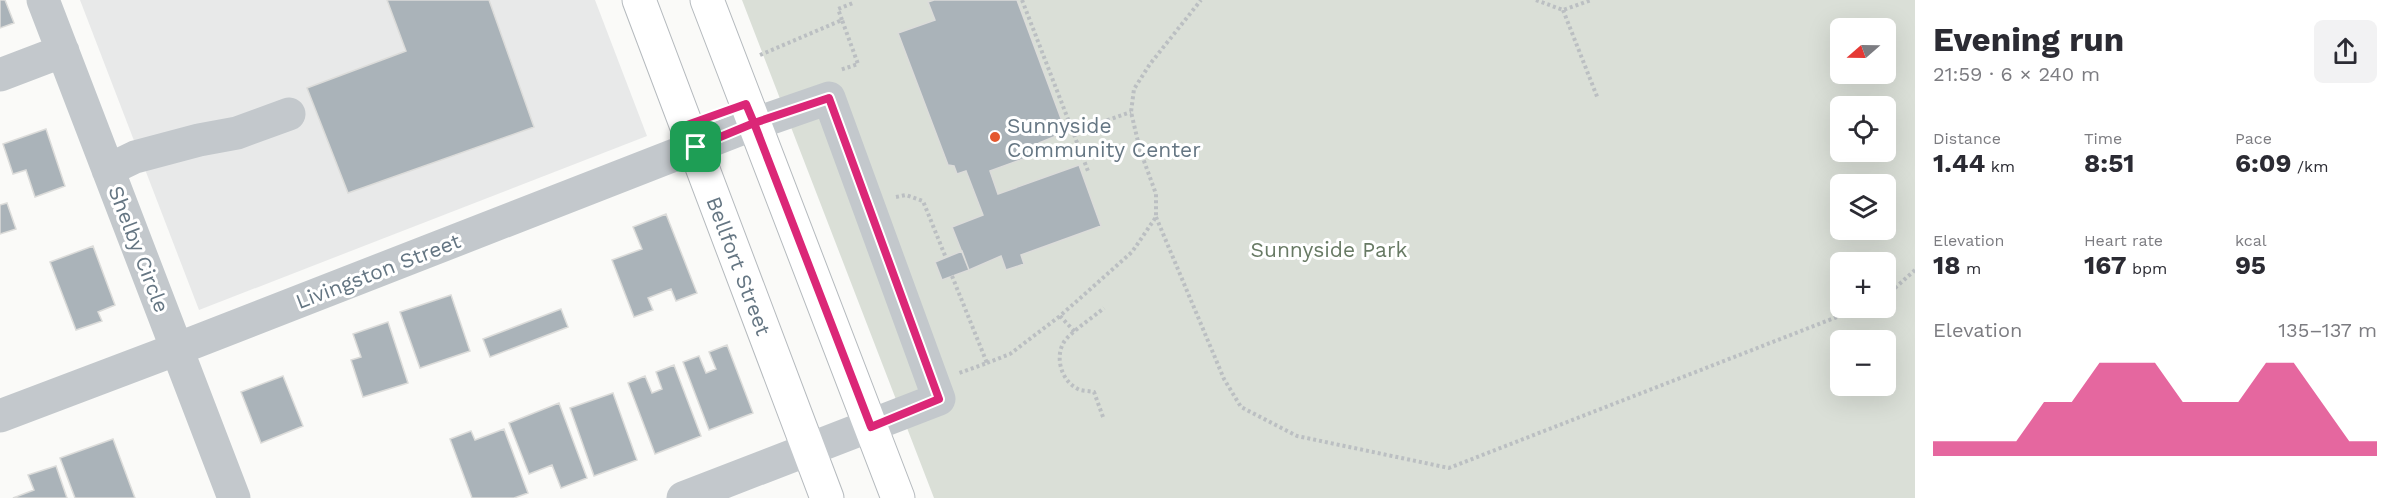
<!DOCTYPE html>
<meta charset="utf-8">
<style>
:root{--surface:#fff;--page:#f2f2f3;--text:#2b2b33;--muted:#7c7c81;--accent:#db2777}
body{margin:0;font-family:"Work Sans",sans-serif;background:var(--page);color:var(--text);height:100vh;display:flex;flex-direction:column;font-size:22px;white-space:nowrap}
*{box-sizing:border-box;margin:0}
p{font-size:20px;color:var(--muted)}
.icon{flex:none;width:33px;height:33px;fill:none;stroke:currentColor;stroke-width:2;stroke-linecap:round;stroke-linejoin:round}
.map{position:relative;flex:1;overflow:hidden}
.side{display:flex;flex-direction:column;background:var(--surface);width:480px}
.side>*{flex:none}
.needle{width:39px;rotate:250deg}
.fabs{position:absolute;left:1830px;top:18px;display:grid;gap:12px}
.fabs a{display:grid;place-items:center;width:66px;height:66px;border-radius:9px;background:var(--surface);box-shadow:0 6px 24px #0002;font-size:30px}
.pin{position:absolute;display:grid;place-items:center;width:51px;height:51px;color:#fff;margin:-26px;border-radius:12px;box-shadow:0 3px 9px #0006}
.round{display:grid;place-items:center;flex:none;width:63px;height:63px;border-radius:9px;background:var(--page)}
.head{display:flex;align-items:center;justify-content:space-between;height:102px;padding:0 18px}
h1{font-size:33px;font-weight:700;line-height:45px}
.metrics{display:grid;grid-template-columns:repeat(3,1fr);gap:9px;height:102px;padding:6px 18px}
.metrics div{display:grid;align-content:center}
.metrics b{font-size:26px;font-weight:700}
.metrics small{font-size:16px;font-weight:400}
.metrics p{font-size:16px}
.chart{height:168px;padding:12px 18px}
.chart p{display:flex;justify-content:space-between}
.chart svg{width:100%;height:108px;margin-top:6px;fill:var(--accent);opacity:.7}
main{display:flex;flex:1;min-height:0}
.map>svg:first-child{display:block}
.built{fill:#e8e9e9}
.green{fill:#dadfd7;fill-rule:evenodd}
.building{fill:#aab3b9;stroke:#dcdcda;stroke-width:1.5}
.lines{fill:none;stroke-linecap:round;stroke-linejoin:round}
.major-casing{stroke:#b5babe;stroke-width:35}
.path{stroke:#bbbfc2;stroke-width:4;stroke-dasharray:3 3;stroke-linecap:butt}
.minor{stroke:#c3c8cc;stroke-width:33}
.major{stroke:#fff;stroke-width:33}
.route-casing{stroke:#fff;stroke-width:12}
.route{stroke:#db2777;stroke-width:8}
.poi-dot{fill:#e4572e;stroke:#fff;stroke-width:2}
.labels{text-anchor:middle;dominant-baseline:central;stroke-width:6;stroke-linejoin:round;paint-order:stroke}
.poi-label{font-size:21px;fill:#657683;stroke:#fff;text-anchor:start}
.street-label{font-size:21px;fill:#657683;stroke:#fff}
.park-label{font-size:21px;fill:#687a64;stroke:#fff}
</style>
<main>
<div class="map">
<svg width="1915" height="498" viewBox="0 0 1915 498">
<rect width="100%" height="100%" fill="#fafaf8"/>
<path class="built" d="M80,0H595L647,136L199,310Z"/>
<path class="green" d="M742,0H1915V498H934ZM1840,28H1886V74H1840ZM1840,106H1886V152H1840ZM1840,184H1886V230H1840ZM1840,262H1886V308H1840ZM1840,340H1886V386H1840Z"/>
<path class="building" d="M0,0H5L14,23L0,28Z
M387,0H489L534,127L348,193L307,88L406,51Z
M934,0H1017L1066,132L1039,143L1042,152L990,171L998,194L1079,165L1101,226L1021,255L1024,264L1006,270L1001,256L969,270L952,227L983,215L966,171L957,174L954,166L948,165L898,33L935,20L928,2Z
M46,129L65,186L35,197L26,170L13,174L3,144Z
M7,203L16,229L0,234V205Z
M666,214L697,293L676,301L671,289L648,298L653,310L634,317L612,260L642,249L633,227Z
M93,246L115,305L98,312L102,321L76,330L50,262Z
M962,251L969,270L942,280L935,262Z
M451,295L470,351L420,368L400,312Z
M561,309L568,327L490,357L483,339Z
M388,322L408,383L363,397L351,360L361,357L353,334Z
M727,345L753,413L709,430L683,362L699,356L706,373L716,369L709,352Z
M674,365L701,436L655,454L628,383L645,376L652,393L662,389L656,372Z
M283,376L303,426L261,443L241,392Z
M613,393L637,460L594,476L570,408Z
M559,403L587,478L561,488L552,465L529,474L509,423Z
M504,429L528,493L514,498H472L450,439L471,431L475,440Z
M113,439L135,498H75L60,458Z
M56,466L67,498H13L34,490L28,475Z"/>
<g class="lines">
<g class="major-casing">
<g id="major">
<path id="s1" d="M639,0L827,498"/>
<path d="M707,0L898,498"/>
</g>
</g>
<path class="path" d="M1022,0L1088,171
M1536,0L1563,10L1591,0
M1563,10L1598,99
M842,20L838,9L853,3
M760,55L842,20L858,64L840,70
M1073,132L1131,112
M896,197L906,195L923,201L946,258
M1156,217L1224,379L1241,407L1297,436L1449,468L1860,308
M952,276L987,363L959,373
M1886,296L1915,270
M1060,316L1075,332
M987,363L1010,354L1060,316L1132,252L1156,217V194L1140,150L1131,112L1134,89L1150,64L1201,0
M1103,417L1094,392C1089,391 1084,391 1080,390C1060,382 1053,353 1067,338C1078,327 1092,318 1104,308"/>
<path class="minor" d="M43,0L234,498
M0,75L63,51
M108,170L135,157L199,140L237,133L289,114
M0,416L177,349L754,124L829,98L939,399L683,498"/>
<use href="#major" class="major"/>
</g>
<g class="lines">
<g class="route-casing">
<path id="route" d="M696,147L754,123L871,427L939,399L829,98L754,123L746,104L687,125L696,147"/>
</g>
<use href="#route" class="route"/>
</g>
<circle class="poi-dot" cx="995" cy="137" r="6"/>
<g class="labels">
<g class="poi-label">
<text x="1007" y="125">Sunnyside<tspan x="1007" dy="24">Community Center</tspan></text>
</g>
<g class="street-label">
<text transform="translate(139 249) rotate(69)">Shelby Circle</text>
<text stroke="none"><textPath href="#s1" startOffset="284">Bellfort Street</textPath></text>
<text transform="translate(378 271) rotate(-21)">Livingston Street</text>
</g>
<g class="park-label">
<text x="1329" y="249">Sunnyside Park</text>
</g>
</g>
</svg>
<div class="fabs">
<a><svg class="needle" viewBox="-14 -14 28 28"><path d="M0-13l5 13h-10z" fill="#e53935"/><path d="M0 13l5-13h-10z" fill="#7c7c81"/></svg></a>
<a><svg class="icon" aria-label="locate" viewBox="0 0 24 24"><circle cx="12" cy="12" r="6"/><path d="M12 2v4M12 18v4M2 12h4M18 12h4"/></svg></a>
<a><svg class="icon" aria-label="layers" viewBox="0 0 24 24"><path d="M12 4l9 5-9 5-9-5zM3 14l9 5 9-5"/></svg></a>
<a>+</a>
<a>−</a>
</div>
<div class="pin" style="left:696px;top:147px;background:#1e9e55"><svg class="icon" aria-label="arrive" viewBox="0 0 24 24"><path d="M6 21V4h12l-3 4 3 4H6"/></svg></div>
</div>
<section class="side">
<div class="head"><div><h1>Evening run</h1><p>21:59 · 6 × 240 m</p></div><a class="round"><svg class="icon" aria-label="share" viewBox="0 0 24 24"><path d="M12 15V3M7 8l5-5 5 5M5 13v7h14v-7"/></svg></a></div>
<div class="metrics">
<div><p>Distance</p><b>1.44<small> km</small></b></div>
<div><p>Time</p><b>8:51</b></div>
<div><p>Pace</p><b>6:09<small> /km</small></b></div>
</div>
<div class="metrics">
<div><p>Elevation</p><b>18<small> m</small></b></div>
<div><p>Heart rate</p><b>167<small> bpm</small></b></div>
<div><p>kcal</p><b>95</b></div>
</div>
<div class="chart"><p><span>Elevation</span>135–137 m</p>
<svg viewBox="0 0 160 44" preserveAspectRatio="none"><path d="M0 44V38L10 38L20 38L30 38L40 22L50 22L60 6L70 6L80 6L90 22L100 22L110 22L120 6L130 6L140 22L150 38L160 38V44z"/></svg>
</div>
</section>
</main>
